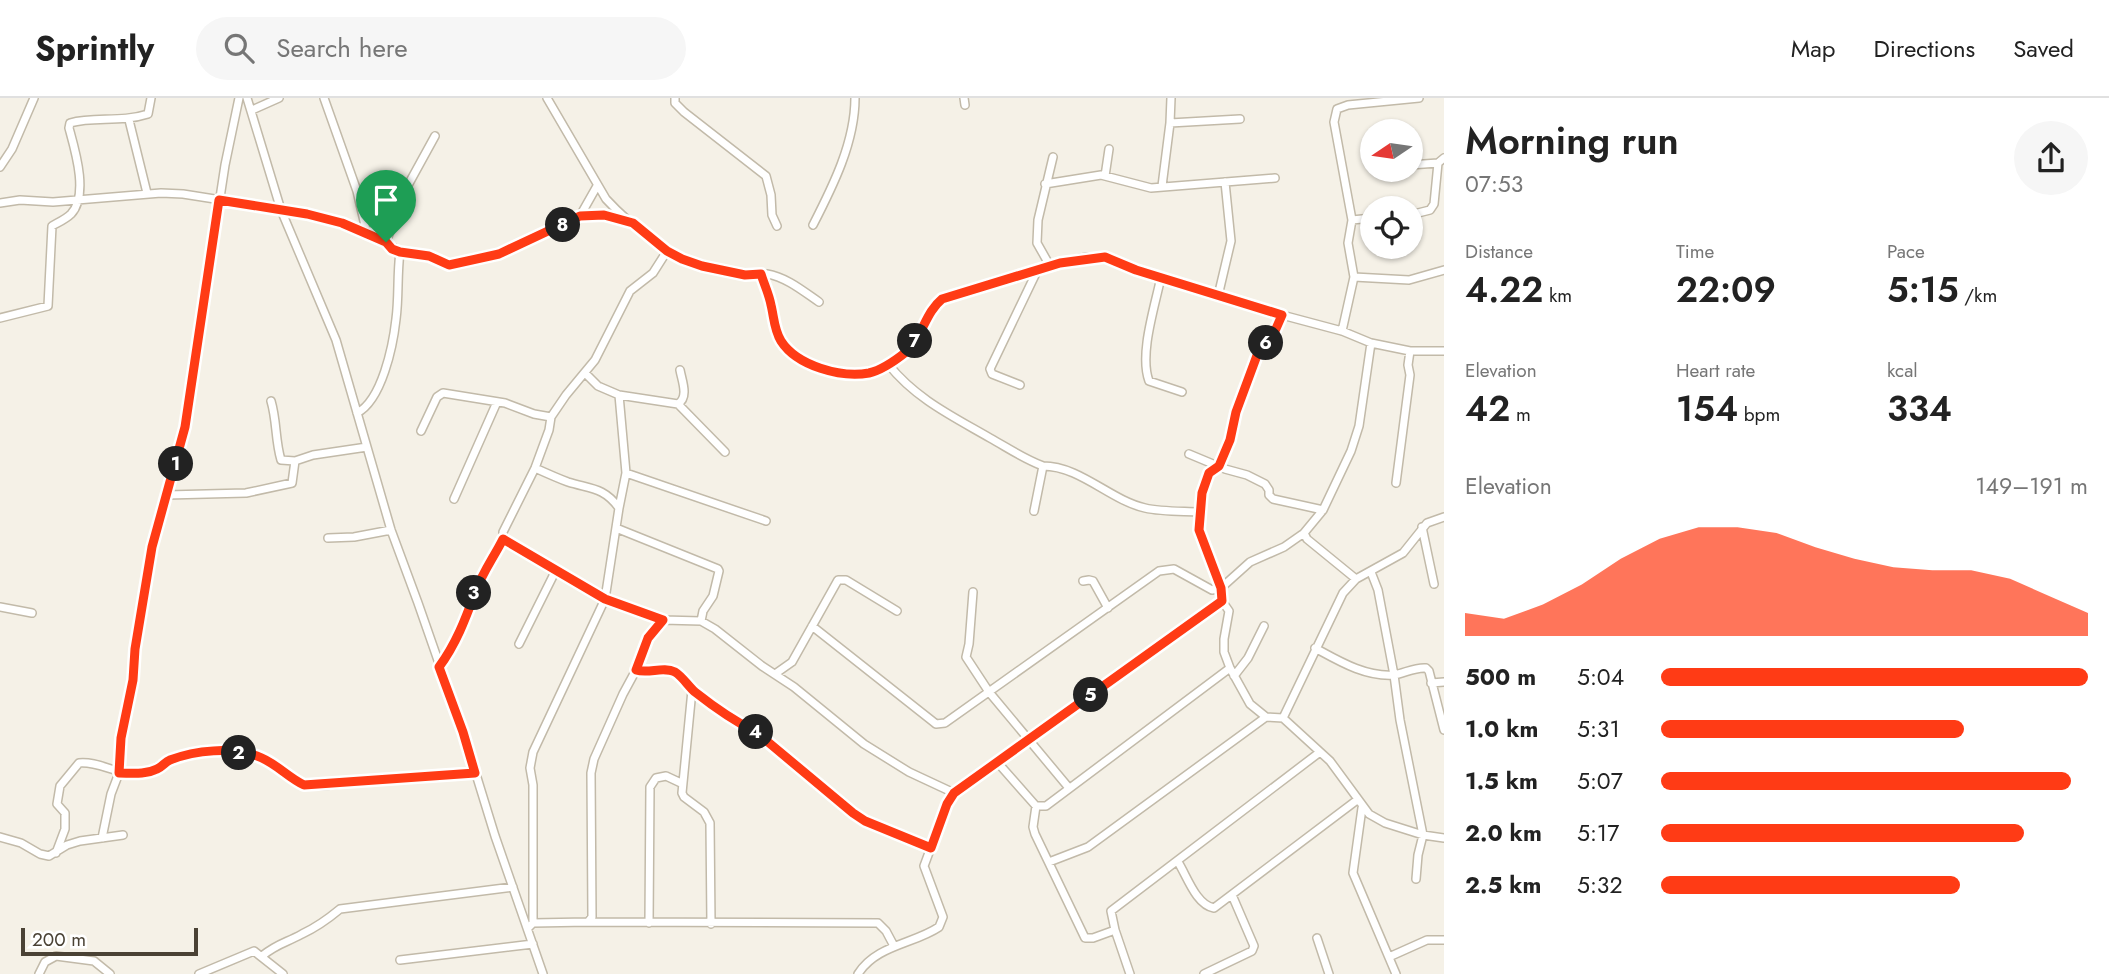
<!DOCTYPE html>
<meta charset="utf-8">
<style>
:root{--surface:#fff;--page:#f6f6f6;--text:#222;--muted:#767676;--line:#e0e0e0;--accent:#ff3b15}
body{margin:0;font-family:Jost,sans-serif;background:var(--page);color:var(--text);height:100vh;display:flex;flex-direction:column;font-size:26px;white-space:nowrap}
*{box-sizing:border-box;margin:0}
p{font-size:23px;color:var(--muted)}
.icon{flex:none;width:38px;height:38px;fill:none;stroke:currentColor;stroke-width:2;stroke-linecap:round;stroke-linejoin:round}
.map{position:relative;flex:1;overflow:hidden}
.drawer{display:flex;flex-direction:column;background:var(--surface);width:665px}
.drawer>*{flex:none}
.needle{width:46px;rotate:257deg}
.controls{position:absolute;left:1360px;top:21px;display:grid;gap:14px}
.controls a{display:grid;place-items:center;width:63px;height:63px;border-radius:50%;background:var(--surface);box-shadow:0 2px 5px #0004;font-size:35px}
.scale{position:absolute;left:21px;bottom:18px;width:177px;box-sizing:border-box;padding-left:7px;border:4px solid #4a4235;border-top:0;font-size:19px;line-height:24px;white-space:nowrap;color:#4a4235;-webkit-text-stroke:5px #fff;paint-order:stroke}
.pin{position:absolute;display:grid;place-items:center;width:60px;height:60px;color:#fff;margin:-72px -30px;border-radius:50% 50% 50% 0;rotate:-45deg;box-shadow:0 0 7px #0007}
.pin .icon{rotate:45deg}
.km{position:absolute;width:35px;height:35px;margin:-18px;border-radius:50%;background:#222;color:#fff;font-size:19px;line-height:35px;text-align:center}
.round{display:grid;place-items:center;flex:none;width:74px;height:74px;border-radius:37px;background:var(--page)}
.headline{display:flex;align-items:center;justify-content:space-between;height:119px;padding:0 21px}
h1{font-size:38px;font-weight:600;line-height:52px}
.figures{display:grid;grid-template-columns:repeat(3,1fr);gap:10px;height:119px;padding:7px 21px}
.figures div{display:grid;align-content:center}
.figures b{font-size:35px;font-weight:600}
.figures small{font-size:19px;font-weight:400}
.figures p{font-size:19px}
.chart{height:196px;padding:14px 21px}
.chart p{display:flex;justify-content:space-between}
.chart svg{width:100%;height:126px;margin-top:7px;fill:var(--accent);opacity:.7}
ul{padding:0 21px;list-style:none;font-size:23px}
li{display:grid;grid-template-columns:112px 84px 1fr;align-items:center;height:52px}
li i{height:18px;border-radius:9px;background:var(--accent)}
header{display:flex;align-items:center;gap:42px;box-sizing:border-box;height:98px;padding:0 35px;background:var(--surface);border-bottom:2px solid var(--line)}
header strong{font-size:33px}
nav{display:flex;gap:38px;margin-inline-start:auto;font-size:24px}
.search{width:490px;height:63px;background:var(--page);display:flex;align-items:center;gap:18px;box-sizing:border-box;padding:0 24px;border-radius:38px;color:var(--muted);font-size:26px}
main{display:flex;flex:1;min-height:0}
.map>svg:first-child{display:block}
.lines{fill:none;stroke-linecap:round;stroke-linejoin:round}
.minor-casing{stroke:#c2baa9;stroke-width:10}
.minor{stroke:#fff;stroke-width:7}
.route-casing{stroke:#fff;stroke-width:14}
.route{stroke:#ff3b15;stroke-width:9}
</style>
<header>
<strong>Sprintly</strong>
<div class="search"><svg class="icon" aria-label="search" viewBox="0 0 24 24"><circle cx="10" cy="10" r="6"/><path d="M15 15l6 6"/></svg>Search here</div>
<nav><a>Map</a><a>Directions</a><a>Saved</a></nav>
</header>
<main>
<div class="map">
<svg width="1444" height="876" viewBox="0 0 1444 876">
<rect width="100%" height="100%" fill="#f5f1e7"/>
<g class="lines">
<g class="minor-casing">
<path id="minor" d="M247,0L281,112L336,242L391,432L418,505L463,634L495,738L543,876
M324,0L357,93L367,136
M547,0L606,101C629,126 670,159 703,168C715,171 732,176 745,177C752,177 759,175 767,176C786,179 803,193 819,204
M675,0V5L684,14L766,78L771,97L772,117L777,128
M964,0L965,7
M252,12L279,0
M129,22L147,95
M1170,25L1240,21
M1410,67L1438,65
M0,69L12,51L34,0
M1105,78L1109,51
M1045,86L1101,77L1151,90L1275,80
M1162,88L1170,25L1171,0
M0,105L20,102L53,104L161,95L183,96L285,112L342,125L386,144L400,154L429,158L449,167L499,156L580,118L604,117L633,125
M1410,117L1430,112L1434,106L1438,65L1444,60
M580,118L597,88
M1352,122L1372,120
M813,127C833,88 855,44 855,0
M386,144L407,89L435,38
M1050,168L1037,145L1038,122L1053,59
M761,176C764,186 769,196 772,206C774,219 774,232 781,243C797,268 841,280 868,275C882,272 896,262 906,254C923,238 925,215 942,201L1060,165L1086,159H1105L1136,172L1282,217L1342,233L1371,245L1410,253H1444
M1161,179C1155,208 1139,256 1149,283L1182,294
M1354,179L1409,182L1444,172
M1218,198L1231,143L1225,84
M0,220L48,208L52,128C59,124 66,121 71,116C89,97 75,52 69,30L70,25C95,18 120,25 148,16L151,0
M1342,233L1354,179L1348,145L1352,122L1334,24L1337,11L1348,7L1419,0
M1371,245L1359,328L1351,353L1323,412L1304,435L1284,449L1250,464L1221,490L1222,503L1229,513L1224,541V554L1230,570L1250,606L1266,619L1283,620L1330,663L1369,716L1385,725L1423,737L1444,740
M888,266C916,301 952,318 990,340C1008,350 1024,361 1043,368
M585,275L598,288L619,297L678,306L725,354
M1020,287L992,276L990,271L1037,173
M271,303C277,323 275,342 281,362L295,363
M678,306C689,299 682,283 680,272
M357,315C382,302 393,248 396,221C399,199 397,176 400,154
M421,333L437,299L443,295L505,305L534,316L551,319
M1189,356L1225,371L1247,377L1265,386L1269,392V397L1273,401L1323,412
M626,375L766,423
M1396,385L1410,277L1408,267L1410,253
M167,397L246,395L292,385L295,363L313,357L367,349
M454,401L497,304
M619,410L626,375L619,297
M1034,413L1043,368C1080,368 1110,402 1145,410C1162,414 1183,413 1200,414
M1422,429L1434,486
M616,430L718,471L719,473L713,498L703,513L701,523
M1304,435L1307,441L1356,481
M328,440L354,439L391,432
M503,441L605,501L663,522L701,523L715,531L762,568L794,589L864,646L909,674L954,695
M1371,474L1378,492L1394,577L1400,622L1423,737L1418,757L1416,781
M1083,483L1089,482L1093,483L1108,510
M973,494L969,546L966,559L989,594L1069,690
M0,509L32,515
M812,528L931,622L936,626L945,625L1159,473L1174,471L1212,492L1221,490L1199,432L1202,395L1209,375L1219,368L1230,342L1236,314L1259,252L1275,233L1282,217
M519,546L556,472
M1315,550C1339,563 1365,579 1394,577C1405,575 1415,569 1426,570L1429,573L1444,632
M439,569C456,546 465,522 475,495C482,475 494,459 503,441V434L535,370L549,332L551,319L566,297L595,262L630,193L653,175L667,153
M636,572C649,576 663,568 675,574C683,579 688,588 695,594C714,609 734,623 756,634L853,715L865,723L931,750
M775,576L792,564L838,482H846L897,513
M1234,578L1248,560L1264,528
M1431,585L1444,584
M692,592L682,695L684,699L704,714L710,725L711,826
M1283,620L1343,495L1356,481L1403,455L1427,425L1444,419
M998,665L1036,708H1046L1230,570
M1036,708L1033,729L1035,736L1085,840H1093L1115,832
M1362,710L1353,775L1396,876
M0,739L21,745L40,756L49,758L67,747L80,743L123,737
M102,740L111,696L119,675L121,640L133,582L135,551L152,448L185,329L225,67L239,0
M56,755L65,731V715L57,706L60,688L79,665C100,663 118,678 141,675C155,673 158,667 169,662C195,651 227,652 254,657C274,662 285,682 304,686C325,691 352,683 373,681C407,678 441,678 475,675
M1049,764L1088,749L1266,619
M1178,764C1187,778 1196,807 1214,810L1357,702
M588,824L878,825L886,833L894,848
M533,825L588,824L592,819L591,675L594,661L623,596L636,572L648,540L663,522
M649,825L650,689L656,680L666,678L681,685
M528,830L533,825V687L530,670L533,654L605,501L619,410C604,389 590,391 568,384C557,380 546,375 535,370
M1317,840L1329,876
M262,858C278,845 286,845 302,836C317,829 328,821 340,811L513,789
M1389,859L1427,842H1444
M400,862L533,846
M39,876L45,864L56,858L94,863L110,876
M199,876L254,853L283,876
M858,876C876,847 914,846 939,829L943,819L924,768L947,706L954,695L1222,503
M1130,876L1115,832L1111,813L1320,654
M1204,876L1252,853L1254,848L1232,797"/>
</g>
<use href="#minor" class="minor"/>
</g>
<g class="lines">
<g class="route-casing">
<path id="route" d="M219,102L307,116L342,125L386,144L392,151L400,154L429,158L449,167L499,156L580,118L604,117L633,125L667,153L682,161L702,168L745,177L761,176C764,186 769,196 771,207C774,219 774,232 781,243C797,268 841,280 869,275C882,272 896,262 906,254C923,238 925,215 942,201L1060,165L1105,159L1136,172L1282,217L1275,233L1259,252L1236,314L1230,342L1219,368L1209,375L1202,395L1199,432L1221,490L1222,503L954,695L947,706L931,750L865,723L853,715L756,634C734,623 714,609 695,594C688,588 683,579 675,574C663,568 649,576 636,572L648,540L663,522L605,501L503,441C494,459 482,475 475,495C465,522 456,546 439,569L463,634L475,675L304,687C287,679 275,664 257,658C231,649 196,652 170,662C165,664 162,669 157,671C145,677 131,675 119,675L121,640L133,582L135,551L152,449L185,329Z"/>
</g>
<use href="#route" class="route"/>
</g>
</svg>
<div class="controls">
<a><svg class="needle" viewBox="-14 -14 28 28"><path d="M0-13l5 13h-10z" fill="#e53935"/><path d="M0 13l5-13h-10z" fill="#767676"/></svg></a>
<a><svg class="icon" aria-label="locate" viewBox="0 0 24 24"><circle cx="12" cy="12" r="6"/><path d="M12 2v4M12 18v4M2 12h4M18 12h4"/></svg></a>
</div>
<div class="scale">200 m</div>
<div class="pin" style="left:386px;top:144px;background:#1e9e55"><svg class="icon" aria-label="arrive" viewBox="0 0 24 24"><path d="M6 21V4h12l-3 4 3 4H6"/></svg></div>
<b class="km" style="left:176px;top:366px">1</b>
<b class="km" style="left:239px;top:655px">2</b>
<b class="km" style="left:474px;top:495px">3</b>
<b class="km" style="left:756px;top:634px">4</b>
<b class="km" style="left:1091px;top:597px">5</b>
<b class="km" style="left:1266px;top:245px">6</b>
<b class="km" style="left:915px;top:243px">7</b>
<b class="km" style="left:563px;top:127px">8</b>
</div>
<section class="drawer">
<div class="headline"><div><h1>Morning run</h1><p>07:53</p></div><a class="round"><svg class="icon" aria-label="share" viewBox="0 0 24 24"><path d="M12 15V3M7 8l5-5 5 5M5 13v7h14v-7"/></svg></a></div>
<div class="figures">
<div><p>Distance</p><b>4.22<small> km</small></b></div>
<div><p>Time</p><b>22:09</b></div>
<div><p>Pace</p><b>5:15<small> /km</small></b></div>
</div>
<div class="figures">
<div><p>Elevation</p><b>42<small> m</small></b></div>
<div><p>Heart rate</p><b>154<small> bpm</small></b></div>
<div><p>kcal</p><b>334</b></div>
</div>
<div class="chart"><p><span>Elevation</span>149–191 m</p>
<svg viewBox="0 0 160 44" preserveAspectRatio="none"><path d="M0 44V36L10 38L20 33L30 26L40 17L50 10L60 6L70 6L80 8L90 13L100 17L110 20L120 21L130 21L140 24L150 30L160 36V44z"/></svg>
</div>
<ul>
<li><b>500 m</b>5:04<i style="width:100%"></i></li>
<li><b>1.0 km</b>5:31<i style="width:71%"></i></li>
<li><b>1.5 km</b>5:07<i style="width:96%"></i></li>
<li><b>2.0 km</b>5:17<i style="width:85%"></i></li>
<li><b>2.5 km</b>5:32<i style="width:70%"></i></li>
</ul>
</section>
</main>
